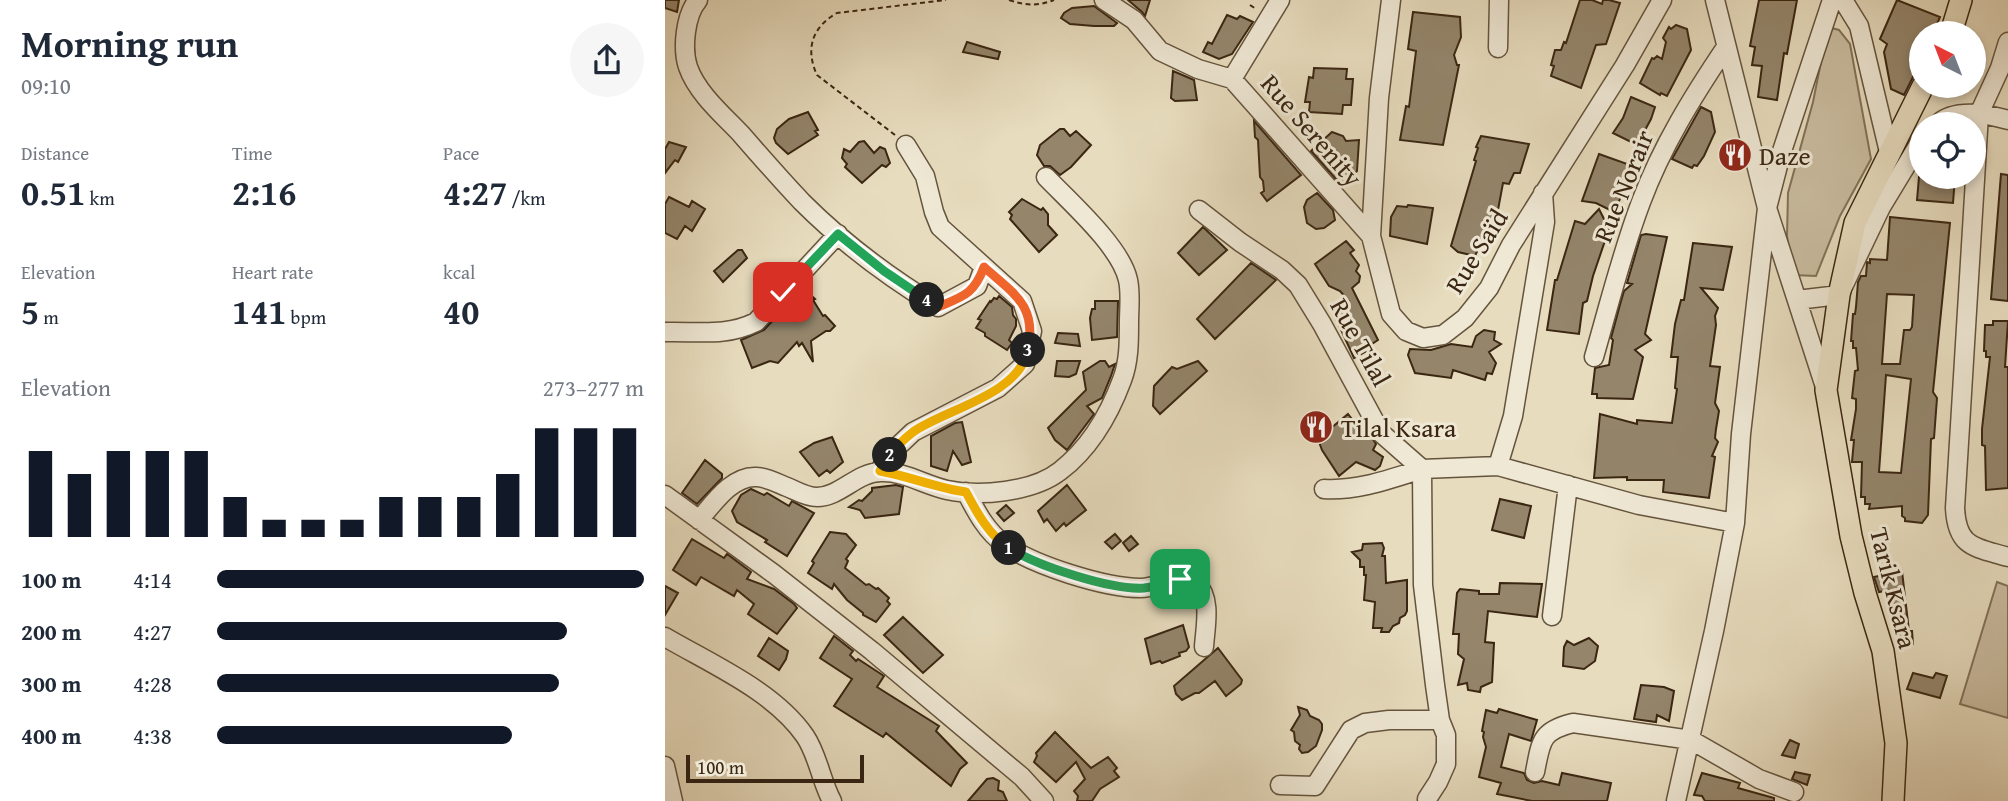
<!DOCTYPE html>
<meta charset="utf-8">
<style>
:root{--surface:#fff;--page:#f6f6f7;--text:#1f2937;--muted:#747a83;--accent:#111827}
body{margin:0;font-family:"Gentium Book Plus",serif;background:var(--page);color:var(--text);height:100vh;display:flex;flex-direction:column;font-size:26px;white-space:nowrap}
*{box-sizing:border-box;margin:0}
p{font-size:23px;color:var(--muted)}
.icon{flex:none;width:38px;height:38px;fill:none;stroke:currentColor;stroke-width:2;stroke-linecap:round;stroke-linejoin:round}
.map{position:relative;flex:1;overflow:hidden}
.details{display:flex;flex-direction:column;background:var(--surface);width:665px}
.details>*{flex:none}
.needle{width:46px;rotate:318deg}
.tools{position:absolute;left:1244px;top:21px;display:grid;gap:14px}
.tools a{display:grid;place-items:center;width:77px;height:77px;border-radius:50%;background:var(--surface);box-shadow:0 4px 10px #0003;font-size:35px}
.scale{position:absolute;left:21px;bottom:18px;width:178px;box-sizing:border-box;padding-left:7px;border:4px solid #3a2612;border-top:0;font-size:19px;line-height:24px;white-space:nowrap;color:#3a2612;-webkit-text-stroke:5px #efe8d5;paint-order:stroke}
.pin{position:absolute;display:grid;place-items:center;width:60px;height:60px;color:#fff;margin:-30px;border-radius:14px;box-shadow:0 4px 10px #0006}
.km{position:absolute;width:35px;height:35px;margin:-18px;border-radius:50%;background:#222;color:#fff;font-size:19px;line-height:35px;text-align:center}
.round{display:grid;place-items:center;flex:none;width:74px;height:74px;border-radius:37px;background:var(--page)}
.headline{display:flex;align-items:center;justify-content:space-between;height:119px;padding:0 21px}
h1{font-size:38px;font-weight:600;line-height:52px}
.figures{display:grid;grid-template-columns:repeat(3,1fr);gap:10px;height:119px;padding:7px 21px}
.figures div{display:grid;align-content:center}
.figures b{font-size:35px;font-weight:600}
.figures small{font-size:19px;font-weight:400}
.figures p{font-size:19px}
.chart{height:196px;padding:14px 21px}
.chart p{display:flex;justify-content:space-between}
.chart svg{width:100%;height:126px;margin-top:7px;stroke:var(--accent);stroke-width:6}
ul{padding:0 21px;list-style:none;font-size:23px}
li{display:grid;grid-template-columns:112px 84px 1fr;align-items:center;height:52px}
li i{height:18px;border-radius:9px;background:var(--accent)}
main{display:flex;flex:1;min-height:0}
.map>svg:first-child{display:block}
.green{fill:#cabda1;stroke:#82725a;stroke-width:2}
.building{fill:#94856b;stroke:#3a2612;stroke-width:2;fill-rule:evenodd}
.lines{fill:none;stroke-linecap:round;stroke-linejoin:round}
.minor-casing{stroke:#65543d;stroke-width:21}
.major-casing{stroke:#3a2612;stroke-width:24}
.path{stroke:#3a2612;stroke-width:2;stroke-dasharray:5 3.5;stroke-linecap:butt}
.minor{stroke:#efe8d5;stroke-width:18}
.major{stroke:#e7dcbe;stroke-width:21}
.split-1-casing{stroke:#fff;stroke-width:14}
.split-2-casing{stroke:#fff;stroke-width:14}
.split-3-casing{stroke:#fff;stroke-width:14}
.split-4-casing{stroke:#fff;stroke-width:14}
.split-5-casing{stroke:#fff;stroke-width:14}
.split-1{stroke:#22a559;stroke-width:9}
.split-2{stroke:#f5b400;stroke-width:9}
.split-3{stroke:#f5b400;stroke-width:9}
.split-4{stroke:#f0652b;stroke-width:9}
.split-5{stroke:#22a559;stroke-width:9}
.labels{text-anchor:middle;dominant-baseline:central;stroke-width:6;stroke-linejoin:round;paint-order:stroke}
.street-label{font-size:26px;fill:#3a2612;stroke:#efe8d5}
.poi-label{font-size:26px;fill:#3a2612;stroke:#efe8d5;text-anchor:start}
</style>
<main>
<section class="details">
<div class="headline"><div><h1>Morning run</h1><p>09:10</p></div><a class="round"><svg class="icon" aria-label="share" viewBox="0 0 24 24"><path d="M12 15V3M7 8l5-5 5 5M5 13v7h14v-7"/></svg></a></div>
<div class="figures">
<div><p>Distance</p><b>0.51<small> km</small></b></div>
<div><p>Time</p><b>2:16</b></div>
<div><p>Pace</p><b>4:27<small> /km</small></b></div>
</div>
<div class="figures">
<div><p>Elevation</p><b>5<small> m</small></b></div>
<div><p>Heart rate</p><b>141<small> bpm</small></b></div>
<div><p>kcal</p><b>40</b></div>
</div>
<div class="chart"><p><span>Elevation</span>273–277 m</p>
<svg viewBox="0 0 160 44" preserveAspectRatio="none"><path d="M5 44V14M15 44V22M25 44V14M35 44V14M45 44V14M55 44V30M65 44V38M75 44V38M85 44V38M95 44V30M105 44V30M115 44V30M125 44V22M135 44V6M145 44V6M155 44V6"/></svg>
</div>
<ul>
<li><b>100 m</b>4:14<i style="width:100%"></i></li>
<li><b>200 m</b>4:27<i style="width:82%"></i></li>
<li><b>300 m</b>4:28<i style="width:80%"></i></li>
<li><b>400 m</b>4:38<i style="width:69%"></i></li>
</ul>
</section>
<div class="map">
<svg width="1343" height="801" viewBox="0 0 1343 801">
<rect width="100%" height="100%" fill="#e7dcbe"/>
<filter id="stains"><feTurbulence type="fractalNoise" baseFrequency=".00286" numOctaves="4"/><feColorMatrix values="0 0 0 0 .2 0 0 0 0 .09 0 0 0 0 .02 0 0 0 .5 -.17"/></filter>
<radialGradient id="worn" r=".72"><stop offset=".6" stop-color="#630" stop-opacity="0"/><stop offset="1" stop-color="#630" stop-opacity=".3"/></radialGradient>
<path class="green" d="M1163,27L1174,30L1185,44L1206,159L1175,216L1151,276L1128,275L1122,236L1123,193L1148,102Z
M1332,582L1343,586V718L1295,704Z"/>
<path class="building" d="M0,0H14L12,12L0,8Z
M463,0H485L480,16L477,12Z
M915,0H927L937,4L938,0H944L955,3L941,44L931,45L916,88L886,76L889,66L886,65L890,50H896L899,42L901,43Z
M1094,0H1132L1122,54L1119,53L1112,100L1093,97L1097,66L1087,65L1090,47L1085,46Z
M1232,0L1275,17L1268,33H1256V61L1239,95L1226,89L1219,52L1222,44L1215,39Z
M429,6L452,23L449,26H429L405,24L396,18L399,13L407,8Z
M748,12L795,17L796,37L789,55L792,65H794L778,145L735,140L741,106L744,107L751,51L743,49Z
M562,15L572,19L575,16L588,22L567,54L554,59L538,52L543,42L547,44Z
M1011,25L1022,29L1026,50L1002,96L996,93L995,95L975,83L987,58L989,59L992,56L997,59L1001,42L998,38L1004,27L1006,29Z
M302,42L335,52L333,59L298,52Z
M649,68L682,69L681,79H688L686,105H678L677,114L644,112L645,102H640L644,77L648,78Z
M508,71L529,80L532,100L510,101L506,98Z
M966,97L990,107L986,119L972,145L948,133L958,118Z
M1036,107L1046,112L1050,132L1039,156L1032,166L1029,165L1027,168L1007,159Z
M143,112L153,130L150,131L153,135L123,154L111,143L109,138L112,129L124,119Z
M589,121L636,175L602,201L596,193L599,191L598,181L595,177L593,140L590,137Z
M395,129H399L405,136L411,131L426,145L406,167L395,175L385,166H379L372,155L375,145Z
M667,132L678,136L681,141L694,140L692,171L676,185L646,151Z
M816,136L864,144L855,173H849L844,184L838,183L833,210L826,227L820,225L818,238L810,256L793,252L786,246L811,161L809,160L813,148L811,147Z
M199,141L209,153L215,147L220,149L225,163L221,167L217,165L197,183L180,167L182,164L177,158L179,149L185,152L194,142Z
M4,142L21,147L13,162L10,160L0,173V149Z
M934,154L965,165L962,172L964,175L953,204L947,211L931,203L917,201Z
M1336,174L1343,175V301L1326,299Z
M1254,177H1290L1288,203L1252,200Z
M652,193L668,210L670,220L659,228L651,229L642,223L639,207L642,200Z
M4,197L24,207L27,201L40,209L27,231L20,226L12,239L0,233V204Z
M357,199L376,210L378,208L383,214V225L392,235L374,252L345,219L347,215L344,212Z
M743,205L768,208L762,244L725,236L726,217L732,206L742,207Z
M934,209L944,229L928,276L922,301L918,303L914,334L882,330L890,280H892L910,221L920,224Z
M1225,217L1285,223L1268,392L1272,398L1269,438L1266,439L1263,515L1257,523L1240,521V518L1237,516V506L1204,509L1205,504H1200V497H1196L1197,462H1187L1189,440H1186L1191,409V399L1187,398L1190,371L1193,370L1191,348H1188V341H1186L1188,314H1190L1191,307L1193,282L1196,276H1201L1202,262L1205,263V259L1222,260ZM1222,294L1249,295L1247,327L1245,330H1239L1235,364H1217ZM1221,375L1246,379L1236,473L1214,472Z
M538,227L562,250L534,275L513,253Z
M981,234L1002,237L980,334L986,340L970,350L978,357L968,399L932,398V394H927L930,368L944,365L948,340L946,338L956,301L959,291L967,284L962,283L976,235Z
M681,241L689,250L685,253L694,265L691,271L695,276L694,282L687,288L713,340L707,344V348L689,358L667,310L684,301L675,291L664,286L650,264Z
M1028,243L1067,247L1058,290L1036,288L1053,308L1050,316L1051,325L1045,366L1055,367L1050,403L1054,411L1051,429L1050,438L1053,442L1047,456L1050,457L1044,498L998,492L999,480H962V477L929,478L935,414L972,424V420L1007,423L1012,389L1010,388L1013,357H1006L1010,324L1016,300H1019Z
M73,250H77L82,258L58,282L49,271Z
M586,263L611,280L550,339L532,319Z
M138,288L150,299L148,300L158,316L160,315L170,326L165,331H161L146,341L148,362L137,343L134,346L132,342L113,363L105,361L87,368L76,340L99,330L111,317L119,313L117,311Z
M334,296L347,307L348,315L351,319V326L344,340L347,343L342,350L320,336V333L311,328L316,320L313,319L325,301L326,302L329,298L332,299Z
M430,301H453L452,337L427,340L425,318L427,309H430Z
M1328,321H1343L1340,367H1343V488L1321,490L1320,446L1317,445V429L1325,357H1321V351H1319L1320,325H1328Z
M819,330L830,332L829,340L836,344L824,352L831,363L827,374L822,373L820,380L788,370L786,378L750,373L743,355L745,349L766,350L786,344L807,347L811,336Z
M393,333L413,334L415,346L390,343Z
M392,361H415L411,374L404,377L390,376Z
M435,361H440L444,367L450,364L446,376L437,398L422,406L429,414L402,450L390,440L383,428L421,390L418,372Z
M533,361L542,371L495,414L488,406L489,386L507,367L512,369Z
M683,414L691,424L695,419L711,444L708,450L718,457L715,466L710,470L691,462L674,476L657,450L653,439Z
M297,422L306,462L297,465L288,451L282,471L266,466V436L290,423Z
M167,437L178,462L165,473L162,470L154,476L135,452L149,443Z
M40,460L57,474V478L32,504L17,493Z
M231,485L238,487L234,514L200,518L195,510L184,507L194,500L197,501L207,491V488Z
M402,485L421,510L401,526L399,523L391,531L382,519L379,522L373,511Z
M86,489L99,495L102,493L124,506L127,501L149,513L122,556L100,542L102,540L72,522L67,511L76,495Z
M835,499L866,506L859,538L827,530Z
M341,505L349,513L339,521L332,513Z
M165,532L181,534L191,545L181,559L183,561L180,568L201,585L204,584L211,589L213,588L224,598L222,601L225,604L211,622L198,615V613L182,600L169,584L167,589L143,573L149,563L147,561Z
M450,534L456,541L447,549L440,542Z
M466,536L473,544L464,551L458,543Z
M27,539L59,558L62,554L86,572L82,579L109,589L129,604L132,608L112,634L83,614L89,604L72,590L69,596L36,577L31,585L8,570Z
M717,543L719,548L717,556H720L721,583L742,580V611L740,615L735,618L734,623L728,626L724,632H716L717,628H708L710,602L699,600L701,575H699V567H695V560L687,552L697,550L698,544Z
M1237,571L1244,631H1247L1248,644L1234,646L1231,613H1228L1224,590L1214,592L1209,577Z
M835,583L877,584L872,617L823,611L820,642L829,643L827,682L816,687L815,692L803,690L802,683L793,685L799,659L793,654L794,634H788L792,593L795,589L814,591V594H834Z
M0,586L13,593L0,615Z
M238,617L278,655L258,673L219,635Z
M518,625L524,647L521,651L514,653L515,656L497,663L495,661L486,664L480,639Z
M169,636L188,651L185,655L191,661L193,659L219,676L212,687L274,726L271,731L302,763L295,769L286,786L221,733L218,737L169,706L187,679L155,658Z
M104,638L123,651L121,659L114,670L93,656Z
M924,638L933,646L930,661L919,669L898,666L899,647L902,641L909,645Z
M553,648L577,680L576,684L561,696L550,681L534,693H530L517,700L511,694L509,686Z
M1248,673L1268,678L1271,673L1282,676L1275,698L1242,689Z
M976,685L999,687L1009,691L1004,721L992,715L991,722L969,719Z
M633,707L642,710L645,716L654,720L657,724V730L651,746L643,752L637,753L634,749L635,745L630,741L629,732L626,730L635,715Z
M834,709L872,720L866,741L844,734L836,767L859,773L862,780L869,783L877,781L894,785L897,773L946,783L942,801H867L832,794L836,783L814,777L821,747L818,737L819,732L817,731L821,710L832,713Z
M390,732L426,768L443,757L452,768L449,771L454,777L435,789L427,801H412L413,796L409,791L420,779L411,762L391,782L369,762L372,756L371,753Z
M1125,740L1134,744L1130,758L1117,755Z
M1130,772L1145,775L1142,785L1127,779Z
M1037,773L1075,783L1073,788L1109,798V801H1040L1037,796L1029,795Z
M328,778L334,781L333,790L338,792L342,801H303L322,779Z"/>
<g class="lines">
<g class="minor-casing">
<path id="minor" d="M33,0C20,15 17,49 23,67C32,93 58,115 76,134C96,157 116,180 137,202C177,242 225,278 273,307L312,286L319,267
M439,0L469,20L495,51L533,69L567,79L706,236
M726,0L714,98L706,236L726,314L741,331L758,338L778,335L800,318L824,288L846,245L960,65L997,0
M1050,0L1102,208L1161,390
M1178,0L1194,26L1224,152
M1343,42L1335,68L1314,114L1290,508C1292,548 1310,547 1343,557
M833,48L834,0
M567,79L615,0
M1273,124C1289,108 1323,114 1343,120
M534,210L575,242L617,270L633,285L657,324L716,433L757,469L833,466L974,505L1070,523
M1132,300L1174,295L1216,207L1256,141
M0,332C33,331 61,337 91,322L173,234
M929,357C944,305 957,252 976,202C997,146 1028,96 1061,47
M833,466L848,416L880,222L878,193
M214,471L231,448L248,432L333,388L360,364L367,331L357,301L275,227L269,212L260,176L241,145
M659,489C693,491 725,479 757,469L758,585L770,685L775,720L781,735V764L773,782L762,799
M301,492C311,511 321,531 339,544C367,565 440,588 476,588C494,588 516,571 532,585C547,598 540,629 539,647
M0,495L109,574L207,651L357,777L379,801
M34,520C48,504 67,475 92,477C101,477 114,484 122,487C132,491 141,497 152,497C175,497 192,472 216,472C238,471 260,485 282,490C315,497 368,492 395,471C425,448 444,415 457,380C464,362 464,342 464,322C464,309 466,293 463,280C456,247 405,202 381,177
M887,616L903,485
M0,637C46,664 109,691 140,736C153,755 156,781 167,801
M0,766L8,801
M870,772C876,742 875,731 908,723L1026,740L1094,779L1129,792
M615,785L650,786L686,730L700,723L724,720H775
M1011,801L1049,631L1070,523L1076,434L1102,208L1116,154L1167,0"/>
</g>
<g class="major-casing">
<path id="major" d="M1286,33L1296,0
M1228,801L1231,743L1218,651L1200,593L1186,536L1161,390L1174,295L1190,223L1258,86"/>
</g>
<path class="path" d="M344,0C361,6 373,6 389,0
M585,5L591,9
M230,135L152,75C140,49 147,27 172,13L281,0"/>
<use href="#minor" class="minor"/>
<use href="#major" class="major"/>
</g>
<g class="lines">
<g class="split-1-casing">
<path id="split-1" d="M344,548C373,566 445,590 479,588C491,587 503,582 515,579"/>
</g>
<g class="split-2-casing">
<path id="split-2" d="M225,455L215,471C244,476 271,488 301,492C312,513 324,535 344,548"/>
</g>
<g class="split-3-casing">
<path id="split-3" d="M225,455C231,447 239,439 248,432C281,409 354,395 363,350"/>
</g>
<g class="split-4-casing">
<path id="split-4" d="M262,300L273,307C299,296 309,294 319,267C349,294 372,305 363,350"/>
</g>
<g class="split-5-casing">
<path id="split-5" d="M118,292L173,234L219,271L262,300"/>
</g>
<use href="#split-1" class="split-1"/>
<use href="#split-2" class="split-2"/>
<use href="#split-3" class="split-3"/>
<use href="#split-4" class="split-4"/>
<use href="#split-5" class="split-5"/>
</g>
<defs>
<g id="restaurant-disc" transform="scale(1.75)"><circle r="9.5" fill="#8f2418" stroke="#efe8d5"/><path d="M-5-6h1v4h1v-4h1v4h1v-4h1v5L-1.5 .5V6h-2V.5L-5-1ZM5-6V6H3V1.5H1.5Q1.5-4 5-6Z" fill="#fff"/></g>
</defs>
<g fill-rule="evenodd">
<use href="#restaurant-disc" x="1070" y="155"/>
<use href="#restaurant-disc" x="651" y="427"/>
</g>
<g class="labels">
<g class="street-label">
<text transform="translate(647 130) rotate(49)">Rue Serenity</text>
<text transform="translate(958 186) rotate(-68)">Rue Norair</text>
<text transform="translate(811 251) rotate(-58)">Rue Saïd</text>
<text transform="translate(696 342) rotate(61)">Rue Tilal</text>
<text transform="translate(1229 588) rotate(76)">Tarik Ksara</text>
</g>
<g class="poi-label">
<text x="1094" y="155">Daze</text>
<text x="676" y="427">Tilal Ksara</text>
</g>
</g>
<rect width="100%" height="100%" filter="url(#stains)"/>
<rect width="100%" height="100%" fill="url(#worn)"/>
</svg>
<div class="tools">
<a><svg class="needle" viewBox="-14 -14 28 28"><path d="M0-13l5 13h-10z" fill="#e53935"/><path d="M0 13l5-13h-10z" fill="#747a83"/></svg></a>
<a><svg class="icon" aria-label="locate" viewBox="0 0 24 24"><circle cx="12" cy="12" r="6"/><path d="M12 2v4M12 18v4M2 12h4M18 12h4"/></svg></a>
</div>
<div class="scale">100 m</div>
<div class="pin" style="left:515px;top:579px;background:#1e9e55"><svg class="icon" aria-label="arrive" viewBox="0 0 24 24"><path d="M6 21V4h12l-3 4 3 4H6"/></svg></div>
<div class="pin" style="left:118px;top:292px;background:#d93025"><svg class="icon" aria-label="check" viewBox="0 0 24 24"><path d="M5 12l5 5 9-10"/></svg></div>
<b class="km" style="left:344px;top:548px">1</b>
<b class="km" style="left:225px;top:455px">2</b>
<b class="km" style="left:363px;top:350px">3</b>
<b class="km" style="left:262px;top:300px">4</b>
</div>
</main>
